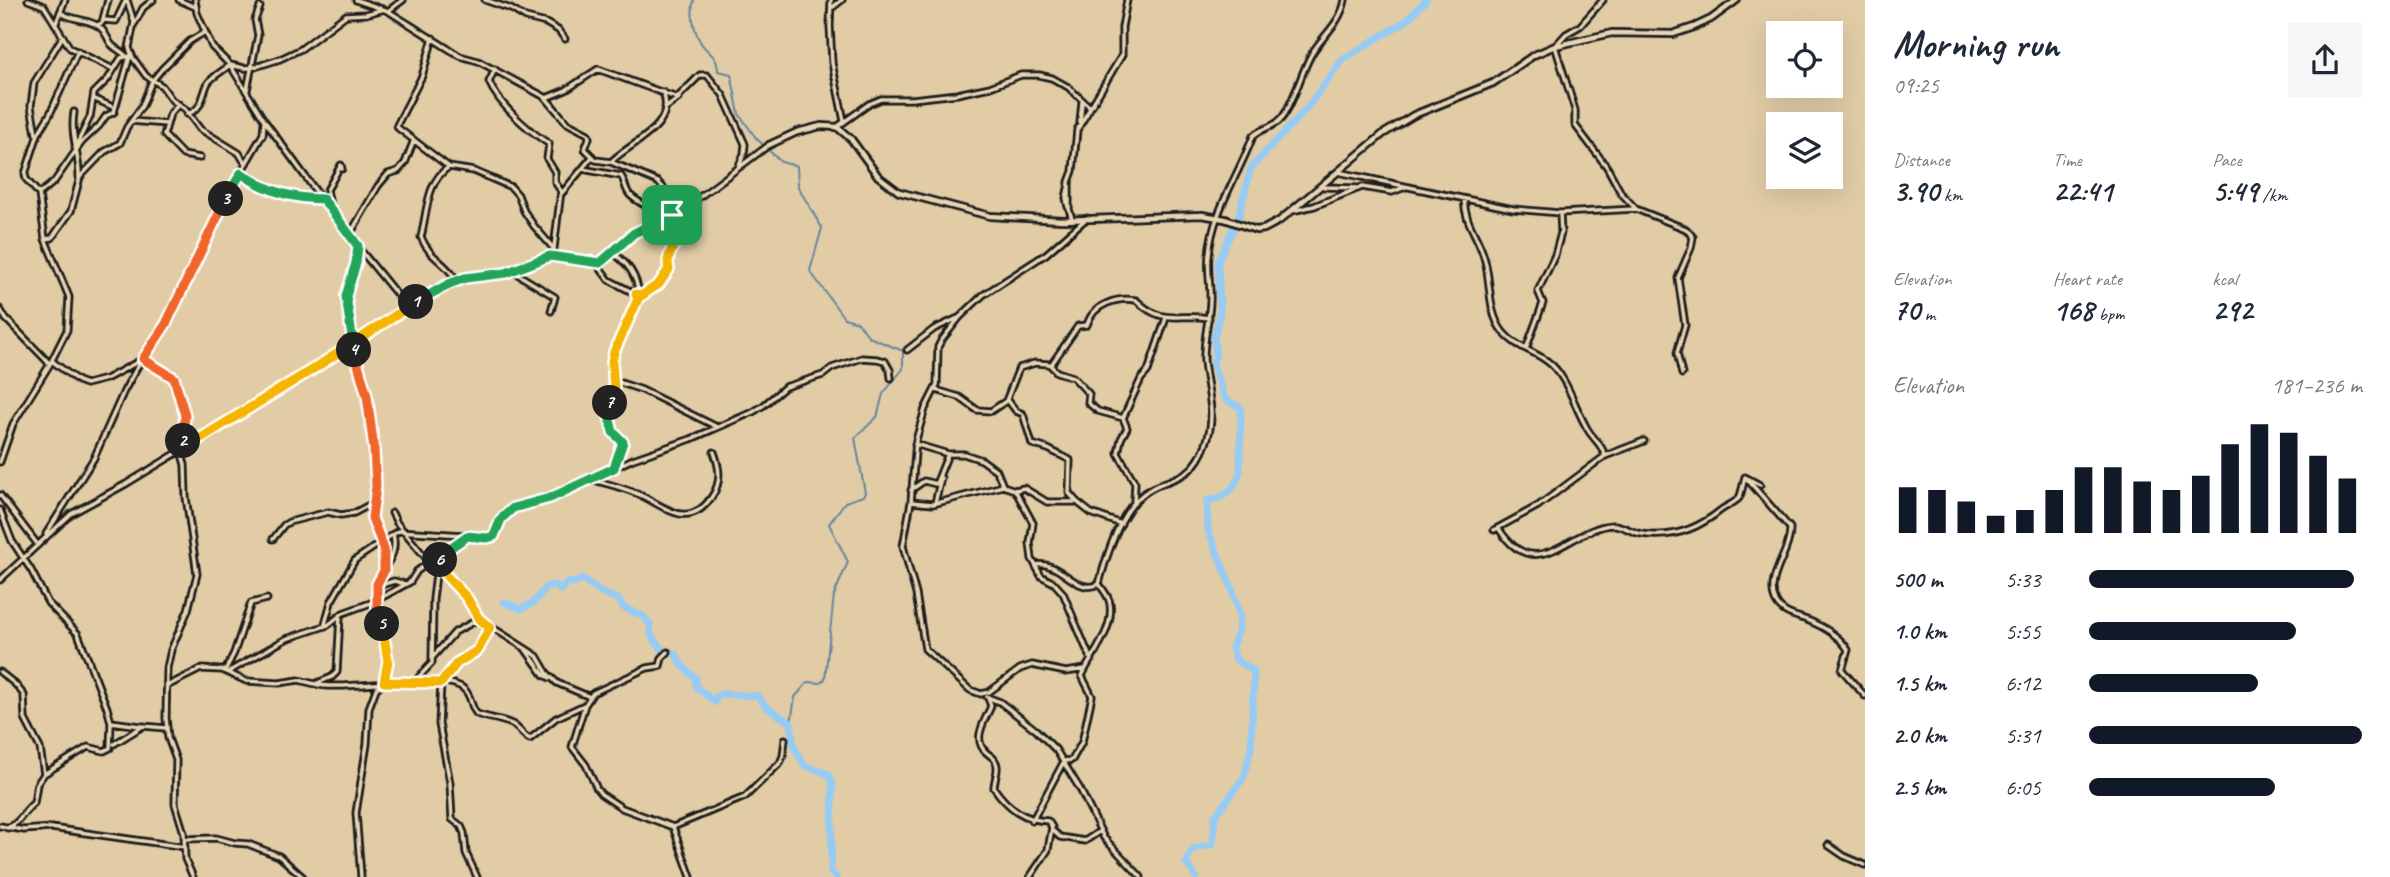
<!DOCTYPE html>
<meta charset="utf-8">
<style>
:root{--surface:#fff;--page:#f6f6f7;--text:#1f2937;--muted:#747a83;--accent:#111827}
body{margin:0;font-family:Caveat,sans-serif;background:var(--page);color:var(--text);height:100vh;display:flex;flex-direction:column;font-size:26px;white-space:nowrap}
*{box-sizing:border-box;margin:0}
p{font-size:23px;color:var(--muted)}
.icon{flex:none;width:38px;height:38px;fill:none;stroke:currentColor;stroke-width:2;stroke-linecap:round;stroke-linejoin:round}
.map{position:relative;flex:1;overflow:hidden}
.panel{display:flex;flex-direction:column;background:var(--surface);width:525px}
.panel>*{flex:none}
.tools{position:absolute;left:1766px;top:21px;display:grid;gap:14px}
.tools a{display:grid;place-items:center;width:77px;height:77px;border-radius:0px;background:var(--surface);box-shadow:0 7px 28px #0002;font-size:35px}
.pin{position:absolute;display:grid;place-items:center;width:60px;height:60px;color:#fff;margin:-30px;border-radius:14px;box-shadow:0 4px 10px #0006}
.km{position:absolute;width:35px;height:35px;margin:-18px;border-radius:50%;background:#222;color:#fff;font-size:19px;line-height:35px;text-align:center}
.round{display:grid;place-items:center;flex:none;width:74px;height:74px;border-radius:0px;background:var(--page)}
.headline{display:flex;align-items:center;justify-content:space-between;height:119px;padding:0 28px}
h1{font-size:38px;font-weight:700;line-height:52px}
.stats{display:grid;grid-template-columns:repeat(3,1fr);gap:10px;height:119px;padding:7px 28px}
.stats div{display:grid;align-content:center}
.stats b{font-size:30px;font-weight:700}
.stats small{font-size:19px;font-weight:400}
.stats p{font-size:19px}
.chart{height:196px;padding:14px 28px}
.chart p{display:flex;justify-content:space-between}
.chart svg{width:100%;height:126px;margin-top:7px;stroke:var(--accent);stroke-width:6}
ul{padding:0 28px;list-style:none;font-size:23px}
li{display:grid;grid-template-columns:112px 84px 1fr;align-items:center;height:52px}
li i{height:18px;border-radius:9px;background:var(--accent)}
main{display:flex;flex:1;min-height:0}
.map>svg:first-child{display:block}
.lines{fill:none;stroke-linecap:round;stroke-linejoin:round}
.stream{stroke:#65859e;stroke-width:2}
.river{stroke:#95cbf4;stroke-width:7}
.street-casing{stroke:#1c1c1c;stroke-width:9}
.secondary-casing{stroke:#1c1c1c;stroke-width:10}
.street{stroke:#e8d5b3;stroke-width:3.5}
.secondary{stroke:#e8d5b3;stroke-width:4.5}
.split-1-casing{stroke:#fff;stroke-width:14}
.split-2-casing{stroke:#fff;stroke-width:14}
.split-3-casing{stroke:#fff;stroke-width:14}
.split-4-casing{stroke:#fff;stroke-width:14}
.split-5-casing{stroke:#fff;stroke-width:14}
.split-6-casing{stroke:#fff;stroke-width:14}
.split-7-casing{stroke:#fff;stroke-width:14}
.split-8-casing{stroke:#fff;stroke-width:14}
.split-1{stroke:#22a559;stroke-width:9}
.split-2{stroke:#f5b400;stroke-width:9}
.split-3{stroke:#f0652b;stroke-width:9}
.split-4{stroke:#22a559;stroke-width:9}
.split-5{stroke:#f0652b;stroke-width:9}
.split-6{stroke:#f5b400;stroke-width:9}
.split-7{stroke:#22a559;stroke-width:9}
.split-8{stroke:#f5b400;stroke-width:9}
</style>
<main>
<div class="map">
<svg width="1865" height="877" viewBox="0 0 1865 877">
<rect width="100%" height="100%" fill="#e1cca6"/>
<filter id="ink" filterUnits="userSpaceOnUse"><feTurbulence type="fractalNoise" baseFrequency=".0143" numOctaves="2"/><feDisplacementMap in="SourceGraphic" scale="14" xChannelSelector="R" yChannelSelector="G"/><feConvolveMatrix kernelMatrix="1 2 1 2 8 2 1 2 1" color-interpolation-filters="sRGB"/></filter>
<g filter="url(#ink)">
<g class="lines">
<path class="stream" d="M694,0C690,13 694,31 701,43C709,55 717,54 718,71L731,74L739,114L756,138L781,162L797,166L798,187L822,228L810,271L844,318L858,322L869,337L903,351V369L883,394L877,417L855,438L865,493L863,496L845,502L829,524L848,562L834,595L825,679L820,683L808,682L795,697L791,723"/>
<path class="river" d="M504,602L521,609L533,603L547,586L556,585L560,590L568,582L576,583L582,579L602,593L618,599L624,608L643,616L650,624L651,635L662,650L676,654L680,663L696,679V687L715,702L717,696L722,694L758,696L766,707L791,723L794,747L805,766L829,774L833,786L831,873L836,877
M1196,877L1186,863L1193,849L1213,844L1215,816L1244,777L1251,749L1254,671L1236,660L1232,647L1238,632L1240,616L1232,589L1208,530L1207,501C1225,498 1235,490 1240,472L1241,408L1225,399L1213,365L1216,353L1214,339L1220,312L1218,261L1238,218L1251,168L1307,108L1342,60L1406,21L1426,0"/>
<g class="street-casing">
<path id="street" d="M28,0L44,6L70,48L113,69
M127,0L134,22L129,48L133,58L146,76L162,86L172,100L185,109L200,129L239,153L245,163
M179,0L195,7
M195,0L197,13L212,47L230,65L264,120L345,231L398,296L408,305
M356,0L388,11L460,56L478,61L545,97L567,123L588,134L589,138L585,149L596,160L611,162L658,182L669,194L689,205
M485,0L511,9L526,18L546,23L558,30L565,39
M831,0L830,26L832,63L844,121
M1603,0L1580,26L1566,34L1555,46L1575,110V125L1607,167L1621,193L1636,209L1686,229L1693,237L1691,248L1678,278L1685,325L1677,353L1682,374
M833,7L842,0
M388,11L403,0
M60,12C72,21 86,18 98,26C106,31 106,37 111,44C114,48 121,51 125,55
M103,20L116,21L126,0
M56,23L65,0
M135,23L143,8L153,0
M97,25L102,23L108,0
M433,38L422,76L397,125L398,128L449,167L474,171L511,187L518,195L524,211L534,226L554,249
M495,69L489,82C499,105 528,130 549,144L547,159L555,172V182L561,191L554,248
M247,90L258,35L255,20L260,7
M546,98L566,90L598,69L677,98L700,75H707L723,95L745,144L744,154L738,168
M95,99L115,108
M179,104L170,114L164,135L183,155L200,158
M667,107L679,98
M74,112C70,137 80,155 79,179
M187,114C203,110 202,95 208,83C212,77 224,70 230,65L244,68L255,67L280,59L301,49L346,15L366,14L381,10
M131,121L167,124
M1080,122L1082,102
M837,127L869,104L881,99H912L957,94L990,87L1021,75H1039L1052,78L1068,87L1090,107
M36,134L31,106L34,83L63,36
M75,148L90,117L94,93L108,79L121,58L130,56
M611,162C630,142 677,128 663,92
M449,167C426,181 427,214 421,237C430,259 446,262 457,281
M582,169L621,176C625,181 625,190 630,195C645,210 668,211 683,226L671,251L667,272L659,284L641,296L638,295
M1338,172L1513,209L1560,213L1636,209
M241,173C266,191 292,199 323,199
M1323,185L1324,187L1357,188
M562,193L592,157
M39,194L54,182L82,142L99,126L106,116L114,112L130,56
M1464,199C1465,223 1476,233 1483,254C1492,278 1486,311 1503,332C1515,347 1532,350 1547,361C1567,375 1575,409 1588,430C1594,440 1602,444 1605,456
M1068,207L1066,198L1069,184
M331,210L327,190L341,165L342,169
M1292,211L1314,206L1362,187L1392,192L1405,187
M1072,219L1069,209V182L1073,171L1077,130L1122,55V27L1127,0
M349,236L378,186L388,174L398,171L405,163L414,140
M45,239L52,238L71,211L80,177L104,152L120,143L127,127L142,106L152,81L162,69L190,41L205,32
M611,252C628,262 637,276 639,295
M597,264L609,280L636,294L639,298L614,352L612,362L614,387L608,412L613,432L623,442L614,467
M514,272L555,297L551,311
M0,309L6,319L50,364
M1526,349L1543,303L1538,291L1555,255L1561,233L1560,213
M907,350L934,329L958,318
M143,359L174,378L185,415L183,449
M52,361L78,381L86,384L106,379L143,359L166,324L222,205L263,134L264,122
M1051,365L1078,326L1087,325C1093,304 1117,297 1136,300C1163,326 1177,313 1209,318
M615,381L642,390L717,427
M936,390L959,397L977,410L991,411L1006,401L1019,368L1035,363L1049,364L1057,372L1073,377L1089,394L1088,403L1098,411L1123,418
M1007,399L1016,411L1023,414L1032,444L1048,449L1070,460L1069,493L1077,502
M915,444L948,454H964L982,460L997,471L1003,486L1015,490L1033,523L1030,543L1032,559L1041,576L1054,583L1063,593L1091,660
M181,450L185,465L186,497L197,574L188,610L171,650L167,668L166,718L168,738L176,760L175,804L184,833L185,859L193,877
M0,462L13,424L50,364L67,330L69,297L45,239L39,194L26,179L25,174L38,134L50,114L78,51
M1747,479L1790,528C1791,553 1764,578 1776,602C1784,617 1801,616 1814,623C1827,629 1841,638 1848,650L1842,670L1865,696
M593,480C609,484 625,488 640,495C666,507 688,530 711,498C722,482 720,469 714,452
M911,490L924,481L936,484L948,454
M1015,490L1024,488L1047,502H1077L1091,513L1121,524
M0,495L38,545
M1134,501L1135,483L1118,453L1121,439L1127,428L1123,418L1141,379L1148,371L1166,318
M911,502L933,504L1003,486
M935,503L941,478
M373,504L372,520L383,543L384,571
M0,510L12,541L31,570L48,603L78,634L107,708L111,722L110,748L104,751L88,747L44,774L37,784L34,803C23,811 21,823 7,828
M392,513L397,523L436,570
M1499,529C1537,587 1569,528 1612,525C1623,524 1631,533 1642,534C1672,539 1699,528 1721,510C1726,506 1735,503 1739,498C1742,493 1743,483 1745,477L1760,485
M1494,530L1538,506L1605,456L1644,441
M46,534L94,458L124,391L140,362
M273,539L284,525L289,522L328,512L341,515L354,513L371,504L374,499L375,462L367,396L356,359L346,303L347,289L356,263L358,247
M442,556L438,567L467,598L479,619L537,656L547,673L557,683L590,697
M1036,565C1061,560 1076,596 1099,584
M0,580L71,514L126,484L292,383L407,307L449,283L465,278L506,273L550,256L600,263L634,233L689,205L769,145
M378,586L394,581L405,584
M325,624L331,602L355,560L398,531L465,535
M526,650L544,675L550,678
M668,652L662,658L660,666L647,668L593,693L585,705L572,747L586,765L597,789L601,794L622,808L673,827L745,797L780,763L783,756L785,739
M432,658L455,632L479,619
M1085,669L1066,672L1032,665L1020,669L989,692L981,694L970,690L925,649L916,594L903,546L911,502L916,440L925,409L937,385L938,347L941,341L960,317L983,295L1046,254L1087,218
M225,671L234,653L251,603L267,599
M0,672L15,684L24,695L25,719L40,748L44,774
M228,672L286,639L328,625L343,613L376,601C377,595 376,590 377,584C381,565 399,559 393,534
M416,680L432,663L433,599L437,566
M315,684C343,693 447,669 465,690C472,697 470,707 477,714C488,718 500,719 512,724C519,728 523,736 530,739L556,718L584,705
M167,686L201,669L222,670L246,681L279,683L299,680L315,684L332,677L337,672L340,616
M987,697L1000,702L1036,730L1056,750L1080,789L1104,838L1141,877
M988,698L991,706C985,721 971,740 987,753C992,757 996,759 997,766C998,773 994,780 994,788C1008,808 1024,820 1048,821L1052,827L1048,850L1030,877
M111,722L141,726
M114,744L143,726L166,728
M1032,821L1064,761L1072,760L1082,742L1092,696L1082,676C1092,654 1114,630 1110,604C1109,596 1103,590 1099,584C1105,561 1118,519 1135,502C1163,471 1189,490 1206,444C1217,413 1207,392 1204,361C1203,342 1209,321 1210,302C1211,287 1207,270 1209,255C1212,212 1239,175 1253,136C1261,128 1273,128 1281,119C1293,105 1301,73 1311,55C1322,36 1341,23 1345,0
M0,826L24,830L51,828L185,847
M673,827L691,877
M1053,831L1060,837L1085,841L1100,831
M185,839L216,838L235,843L248,844L279,856L303,877
M1828,845L1844,856L1865,865
M361,877L356,813L367,744L369,708L376,689L385,680L388,666L385,632L377,611V600L410,582L417,571L467,536L487,538L494,536L501,519L513,508L550,498L633,459L691,439L753,412L764,405L785,387L823,375L832,368L862,358L877,359L885,361L890,370L891,378
M477,877L466,853L464,833L461,826L452,819L450,783L439,724L441,683L458,663L478,650L490,627"/>
</g>
<g class="secondary-casing">
<path id="secondary" d="M769,145L797,132L821,126L837,127L851,139L878,176L899,192L990,216L1063,220L1202,215L1225,219L1256,230L1264,229L1279,221L1383,134L1414,115L1493,83L1534,55L1555,46L1612,33L1673,34L1694,27L1711,19L1737,0"/>
</g>
<use href="#street" class="street"/>
<use href="#secondary" class="secondary"/>
</g>
</g>
<g class="lines" filter="url(#ink)">
<g class="split-1-casing">
<path id="split-1" d="M416,302L449,284L465,278L506,273L550,256L600,263L634,233L672,215"/>
</g>
<g class="split-2-casing">
<path id="split-2" d="M183,441V449L318,366L416,302"/>
</g>
<g class="split-3-casing">
<path id="split-3" d="M183,441L185,415L174,378L143,359L166,324L226,199"/>
</g>
<g class="split-4-casing">
<path id="split-4" d="M226,199L241,173C266,191 292,199 323,199L358,246L356,263L346,296L354,350"/>
</g>
<g class="split-5-casing">
<path id="split-5" d="M354,350L367,396L374,449L376,486L372,518L384,549V571L377,584V611L382,624"/>
</g>
<g class="split-6-casing">
<path id="split-6" d="M382,624L388,661L384,682L441,683L457,663L478,650L490,627L479,619L467,598L438,567L440,560"/>
</g>
<g class="split-7-casing">
<path id="split-7" d="M440,560L446,551L467,536L487,538L494,536L501,519L513,508L550,498L614,468L623,442L613,432L608,412L610,403"/>
</g>
<g class="split-8-casing">
<path id="split-8" d="M610,403L614,387L612,362L614,352L638,299L636,294L641,296L659,284L669,269C664,253 681,240 682,225L672,215"/>
</g>
<use href="#split-1" class="split-1"/>
<use href="#split-2" class="split-2"/>
<use href="#split-3" class="split-3"/>
<use href="#split-4" class="split-4"/>
<use href="#split-5" class="split-5"/>
<use href="#split-6" class="split-6"/>
<use href="#split-7" class="split-7"/>
<use href="#split-8" class="split-8"/>
</g>
</svg>
<div class="tools">
<a><svg class="icon" aria-label="locate" viewBox="0 0 24 24"><circle cx="12" cy="12" r="6"/><path d="M12 2v4M12 18v4M2 12h4M18 12h4"/></svg></a>
<a><svg class="icon" aria-label="layers" viewBox="0 0 24 24"><path d="M12 4l9 5-9 5-9-5zM3 14l9 5 9-5"/></svg></a>
</div>
<div class="pin" style="left:672px;top:215px;background:#1e9e55"><svg class="icon" aria-label="arrive" viewBox="0 0 24 24"><path d="M6 21V4h12l-3 4 3 4H6"/></svg></div>
<b class="km" style="left:416px;top:302px">1</b>
<b class="km" style="left:183px;top:441px">2</b>
<b class="km" style="left:226px;top:199px">3</b>
<b class="km" style="left:354px;top:350px">4</b>
<b class="km" style="left:382px;top:624px">5</b>
<b class="km" style="left:440px;top:560px">6</b>
<b class="km" style="left:610px;top:403px">7</b>
</div>
<section class="panel">
<div class="headline"><div><h1>Morning run</h1><p>09:25</p></div><a class="round"><svg class="icon" aria-label="share" viewBox="0 0 24 24"><path d="M12 15V3M7 8l5-5 5 5M5 13v7h14v-7"/></svg></a></div>
<div class="stats">
<div><p>Distance</p><b>3.90<small> km</small></b></div>
<div><p>Time</p><b>22:41</b></div>
<div><p>Pace</p><b>5:49<small> /km</small></b></div>
</div>
<div class="stats">
<div><p>Elevation</p><b>70<small> m</small></b></div>
<div><p>Heart rate</p><b>168<small> bpm</small></b></div>
<div><p>kcal</p><b>292</b></div>
</div>
<div class="chart"><p><span>Elevation</span>181–236 m</p>
<svg viewBox="0 0 160 44" preserveAspectRatio="none"><path d="M5 44V28M15 44V29M25 44V33M35 44V38M45 44V36M55 44V29M65 44V21M75 44V21M85 44V26M95 44V29M105 44V24M115 44V13M125 44V6M135 44V9M145 44V17M155 44V25"/></svg>
</div>
<ul>
<li><b>500 m</b>5:33<i style="width:97%"></i></li>
<li><b>1.0 km</b>5:55<i style="width:76%"></i></li>
<li><b>1.5 km</b>6:12<i style="width:62%"></i></li>
<li><b>2.0 km</b>5:31<i style="width:100%"></i></li>
<li><b>2.5 km</b>6:05<i style="width:68%"></i></li>
</ul>
</section>
</main>
